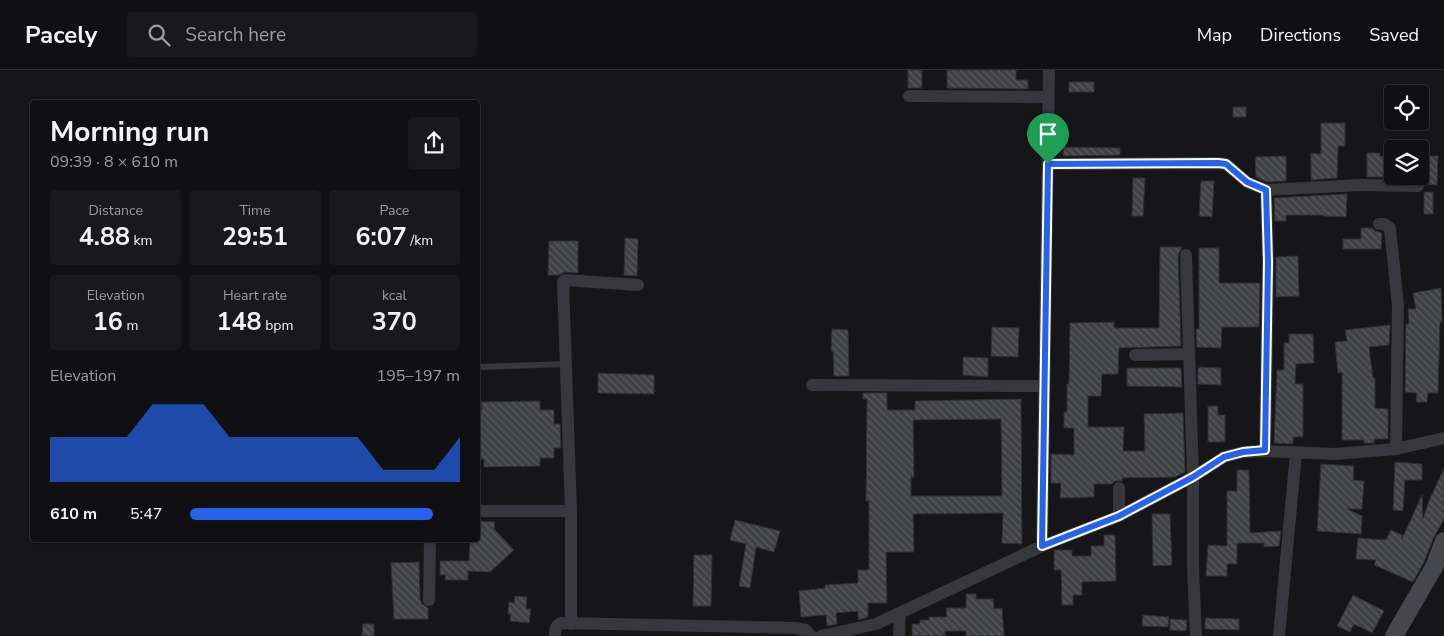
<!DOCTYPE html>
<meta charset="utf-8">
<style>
:root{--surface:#101012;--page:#19191b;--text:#f1f3f6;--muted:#9c9d9f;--line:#303032;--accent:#2563eb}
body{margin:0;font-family:"Nunito Sans",sans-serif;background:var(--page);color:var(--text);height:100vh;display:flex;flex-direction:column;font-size:19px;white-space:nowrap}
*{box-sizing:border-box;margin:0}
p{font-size:16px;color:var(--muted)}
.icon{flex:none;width:28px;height:28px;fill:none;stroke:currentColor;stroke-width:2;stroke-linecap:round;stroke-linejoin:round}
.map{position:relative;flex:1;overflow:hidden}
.details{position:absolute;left:30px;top:30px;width:450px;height:442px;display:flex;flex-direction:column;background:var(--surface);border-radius:5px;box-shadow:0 1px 4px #0004,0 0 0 1px var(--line)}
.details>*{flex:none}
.buttons{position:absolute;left:1384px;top:15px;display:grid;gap:10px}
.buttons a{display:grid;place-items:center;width:45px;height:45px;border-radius:5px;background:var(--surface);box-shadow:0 1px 4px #0004,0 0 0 1px var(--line);font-size:25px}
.pin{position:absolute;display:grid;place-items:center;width:42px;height:42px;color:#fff;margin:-51px -21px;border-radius:50% 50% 50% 0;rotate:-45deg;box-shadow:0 0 5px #0007}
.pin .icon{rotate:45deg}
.round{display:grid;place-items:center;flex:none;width:52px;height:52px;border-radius:5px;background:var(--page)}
.headline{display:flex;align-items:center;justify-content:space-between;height:85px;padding:0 20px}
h1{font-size:28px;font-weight:700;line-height:38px}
.stats{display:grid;grid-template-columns:repeat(3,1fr);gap:8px;height:85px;padding:5px 20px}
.stats div{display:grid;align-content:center;border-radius:5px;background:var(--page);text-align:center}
.stats b{font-size:25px;font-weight:700}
.stats small{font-size:14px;font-weight:400}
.stats p{font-size:14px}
.chart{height:140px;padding:10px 20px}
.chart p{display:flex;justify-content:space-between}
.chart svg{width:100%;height:90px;margin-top:5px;fill:var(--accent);opacity:.7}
ul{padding:0 20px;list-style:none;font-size:16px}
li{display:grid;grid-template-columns:80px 60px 1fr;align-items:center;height:38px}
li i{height:12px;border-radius:6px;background:var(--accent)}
header{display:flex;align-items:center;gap:30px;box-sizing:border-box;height:70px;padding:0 25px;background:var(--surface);border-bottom:1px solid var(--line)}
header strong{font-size:24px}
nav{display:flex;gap:28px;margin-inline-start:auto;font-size:18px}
.search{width:350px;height:45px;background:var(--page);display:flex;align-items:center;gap:12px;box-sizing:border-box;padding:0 18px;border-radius:5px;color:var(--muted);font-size:19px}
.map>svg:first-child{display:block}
.building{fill:url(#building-back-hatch);stroke:#303034;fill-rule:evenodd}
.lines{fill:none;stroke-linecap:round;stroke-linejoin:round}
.service{stroke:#37383d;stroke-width:6}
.minor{stroke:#37383d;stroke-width:12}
.secondary{stroke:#45474d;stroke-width:18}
.route-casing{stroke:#fff;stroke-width:10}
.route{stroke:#2563eb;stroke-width:6}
</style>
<header>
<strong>Pacely</strong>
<div class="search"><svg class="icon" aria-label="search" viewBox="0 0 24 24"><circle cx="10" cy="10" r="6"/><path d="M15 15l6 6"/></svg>Search here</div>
<nav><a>Map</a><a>Directions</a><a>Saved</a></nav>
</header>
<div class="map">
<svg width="1444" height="566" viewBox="0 0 1444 566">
<defs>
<pattern id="building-back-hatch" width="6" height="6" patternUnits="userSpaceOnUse" patternTransform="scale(1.25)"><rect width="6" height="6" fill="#404145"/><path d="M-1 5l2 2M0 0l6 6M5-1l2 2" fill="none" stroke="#595a5e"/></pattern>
</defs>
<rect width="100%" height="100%" fill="#161618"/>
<path class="building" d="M908,0H922V18H908Z
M947,0H1016V10H1028V19L947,18Z
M1069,12H1094V22H1069Z
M1233,37H1246V47H1233Z
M1321,53H1345V76H1338L1337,108L1311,110V83L1321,84Z
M1064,77L1120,78V85L1063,86Z
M1367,83H1380V86H1392L1391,107H1367Z
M1286,86V111L1267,112L1256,107L1255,87Z
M1426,86H1438L1437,115L1426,114Z
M1133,108H1145L1143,146H1132Z
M1201,111H1214L1212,147L1199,146Z
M1424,122H1433V144H1424Z
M1347,124L1346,147L1323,146V145H1286V151H1275L1274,128Z
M1361,158H1372L1375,161L1382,163L1381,179H1343V169H1361Z
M625,168L638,169L637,206L624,205Z
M549,171H578V203L565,202L559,205H548Z
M1160,177H1182L1178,185L1181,276L1119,278L1118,304H1102L1101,326H1088V357H1124L1123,381H1145L1144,344L1183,343L1185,402L1175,407L1122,408V411H1115L1112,414H1094V427L1060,428L1061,413H1051V384L1074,385V358H1064V342H1067V314H1069L1070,253L1114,252V258H1159Z
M1199,178H1219V213H1260L1259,257H1222L1221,278L1197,277L1196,259H1199Z
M1298,186L1299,226L1276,227V187Z
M1441,218L1442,252H1440L1438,323H1428L1427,332H1416L1417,323L1405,322L1406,254H1409L1408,239H1416L1413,223Z
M1390,255L1389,275L1369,277L1373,308H1375V338L1388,339V369H1374V373H1364V370H1342V302L1338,303L1335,272L1347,271L1345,260Z
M992,257L1019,258L1018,287L991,286Z
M832,259L848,260L849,306H834L833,281H831Z
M1289,264H1313L1314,293L1296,294L1295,314H1303V367H1293V374L1274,373L1277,300H1284V273H1289Z
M963,287L988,288V307L963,305Z
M1200,297L1221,298V315L1198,314V299Z
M1127,298H1181L1182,317L1127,316Z
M598,303L654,305V324L598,323Z
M863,323H887V340H915V331L1021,329L1022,474L1002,473L1003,443L913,444L914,482H886L887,533H868V547L858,550V541L836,543L837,554L827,556L826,545L801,547L799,521L825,518V515L858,513V500H869V431H866L867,329H863ZM1001,349L1002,426H911V407H914L913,350Z
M540,331V340H554V354H560L561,378H554V388H540V396L484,397V389H478V341L482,340L481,332Z
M1208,336H1218V345H1225V372H1208Z
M1395,392L1422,394V410H1405L1403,441L1393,440Z
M1321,394L1354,396L1353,410L1364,411L1362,439H1347L1362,446L1361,464L1317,461Z
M1444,398V449L1434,467L1424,492L1413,512L1374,495L1376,490L1356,489L1358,468L1386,470L1391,460L1402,465V469L1422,425L1423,449L1429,431Z
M1237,400H1249L1250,463L1281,461L1279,476L1264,477V473H1237V494H1227V506H1206L1208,475L1227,476V421H1237Z
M1152,444H1170L1172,495L1153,496Z
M735,450L780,461L774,482L756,477L750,518L739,516L746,474L730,470Z
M478,451L495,452L494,459L514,480L490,502L468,501V510H445L446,505H440V491H469L470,470H478Z
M1104,465H1115L1116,511L1082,512V525H1073V535H1062L1061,500H1054V480H1072V486H1091V476H1104Z
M694,485H712L711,536H693Z
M419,492L420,530L422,534L428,538V549H394L391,493Z
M966,524H976V529H993L994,539L1002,538L1004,566H966V561H945V566H912V554H920V550H929V547H947L946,538H966Z
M1353,525L1384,541L1372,563L1354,554L1350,562L1337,556Z
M515,526L527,527L526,539H531L529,553L510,551L511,544H508L509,532L514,533Z
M1143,545L1169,547L1168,557L1142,556Z
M1205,548L1239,549V560L1205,559Z
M1170,549L1187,550L1186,561L1170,560Z
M363,554H374V566H362Z"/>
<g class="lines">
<path class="service" d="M478,297L566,294"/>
<path class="minor" d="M909,26L1048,27
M1048,94L1218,93L1226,94L1247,112L1266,120L1361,115L1418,116
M1379,154H1384L1390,158L1398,236L1396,379
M1186,185L1193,407V498L1196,566
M1135,285L1189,284
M812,315L1044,316
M1265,381L1268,192L1266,120
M478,441H571
M1119,446V418
M1042,476L1049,0
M429,530L430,470
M571,554V441L563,212L565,210L638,215
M555,566C555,560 555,555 562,553L795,558L806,560L811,566
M821,566L876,554L1042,476L1119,446L1193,407L1224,387L1243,382L1265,381L1334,384L1396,379L1444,368
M899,566L900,543
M1279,566L1296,383"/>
<path class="secondary" d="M1394,566L1434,497L1444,471"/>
</g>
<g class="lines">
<g class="route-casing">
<path id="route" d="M1218,93L1226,94L1247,112L1266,120L1268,192L1265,380L1243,382L1224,387L1193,407L1119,446L1042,476L1048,94Z"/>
</g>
<use href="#route" class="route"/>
</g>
</svg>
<div class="buttons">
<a><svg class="icon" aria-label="locate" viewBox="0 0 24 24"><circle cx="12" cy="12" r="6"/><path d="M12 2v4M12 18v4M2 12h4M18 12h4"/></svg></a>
<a><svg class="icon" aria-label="layers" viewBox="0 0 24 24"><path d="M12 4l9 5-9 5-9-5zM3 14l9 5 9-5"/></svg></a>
</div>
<div class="pin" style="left:1048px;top:94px;background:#1e9e55"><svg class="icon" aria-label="arrive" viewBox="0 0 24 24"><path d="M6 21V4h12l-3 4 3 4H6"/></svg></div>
<section class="details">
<div class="headline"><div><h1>Morning run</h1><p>09:39 · 8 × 610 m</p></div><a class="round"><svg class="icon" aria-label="share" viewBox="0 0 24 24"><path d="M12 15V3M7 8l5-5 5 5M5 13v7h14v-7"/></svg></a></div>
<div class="stats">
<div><p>Distance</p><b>4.88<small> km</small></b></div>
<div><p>Time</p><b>29:51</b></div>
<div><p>Pace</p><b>6:07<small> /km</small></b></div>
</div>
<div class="stats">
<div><p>Elevation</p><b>16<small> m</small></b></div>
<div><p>Heart rate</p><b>148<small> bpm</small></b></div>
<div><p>kcal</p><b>370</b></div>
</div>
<div class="chart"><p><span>Elevation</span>195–197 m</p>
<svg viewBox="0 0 160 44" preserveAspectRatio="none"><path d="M0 44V22L10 22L20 22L30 22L40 6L50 6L60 6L70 22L80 22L90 22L100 22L110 22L120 22L130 38L140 38L150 38L160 22V44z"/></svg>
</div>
<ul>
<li><b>610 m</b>5:47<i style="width:90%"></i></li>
</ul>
</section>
</div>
